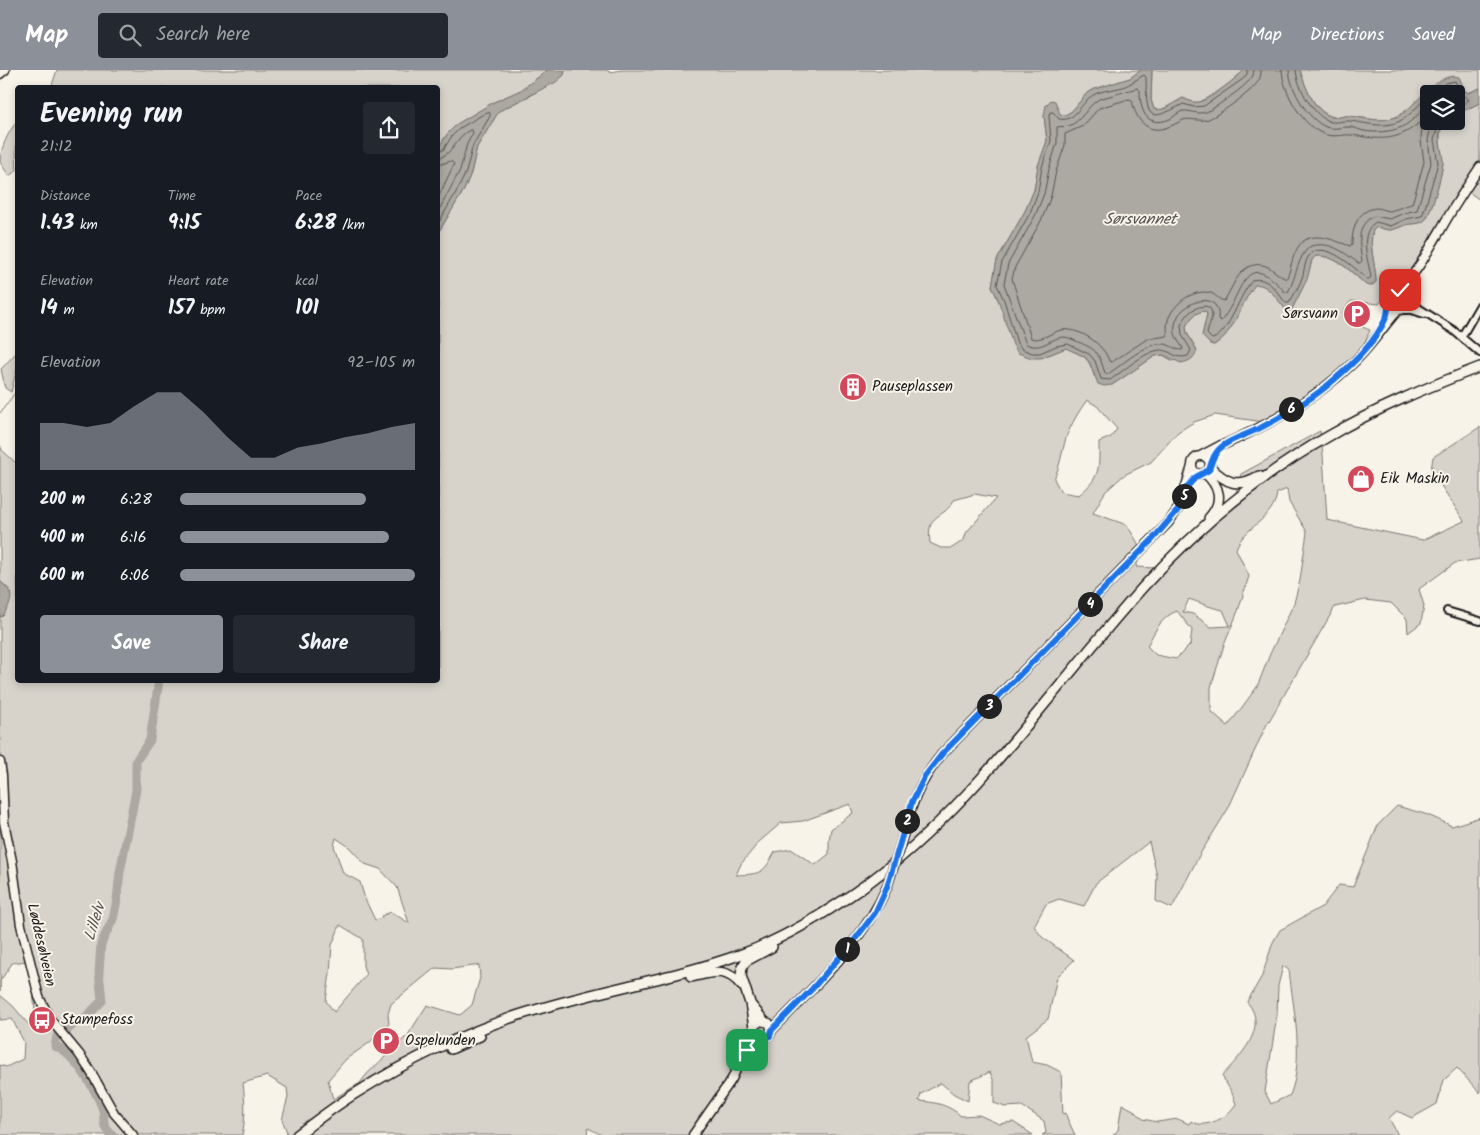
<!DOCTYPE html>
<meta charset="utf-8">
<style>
:root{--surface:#171b24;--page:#242831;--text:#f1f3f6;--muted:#9ea1a6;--accent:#8c9099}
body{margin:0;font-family:Kalam,sans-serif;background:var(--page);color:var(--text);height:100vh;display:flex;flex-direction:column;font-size:19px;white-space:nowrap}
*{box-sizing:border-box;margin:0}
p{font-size:16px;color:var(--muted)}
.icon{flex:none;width:28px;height:28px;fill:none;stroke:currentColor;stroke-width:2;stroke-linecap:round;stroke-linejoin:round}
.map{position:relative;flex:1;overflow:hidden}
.side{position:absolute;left:15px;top:15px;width:425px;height:598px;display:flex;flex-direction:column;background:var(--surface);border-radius:5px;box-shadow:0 2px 8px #0003}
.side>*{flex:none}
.controls{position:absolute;left:1420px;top:15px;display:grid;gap:10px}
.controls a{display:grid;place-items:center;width:45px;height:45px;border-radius:5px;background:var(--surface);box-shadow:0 2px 8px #0003;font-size:25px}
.pin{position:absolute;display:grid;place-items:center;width:42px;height:42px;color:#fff;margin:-21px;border-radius:10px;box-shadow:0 2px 8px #0006}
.km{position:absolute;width:25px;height:25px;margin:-12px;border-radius:50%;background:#222;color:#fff;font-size:14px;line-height:25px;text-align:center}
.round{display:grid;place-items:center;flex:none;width:52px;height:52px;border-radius:5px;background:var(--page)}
.headline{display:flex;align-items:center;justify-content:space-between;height:85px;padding:0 25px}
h1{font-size:28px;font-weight:700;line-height:38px}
.figures{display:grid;grid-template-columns:repeat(3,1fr);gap:8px;height:85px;padding:5px 25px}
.figures div{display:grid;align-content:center}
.figures b{font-size:21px;font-weight:700}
.figures small{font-size:14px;font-weight:400}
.figures p{font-size:14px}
.chart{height:140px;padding:10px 25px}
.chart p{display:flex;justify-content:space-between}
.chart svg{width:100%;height:90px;margin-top:5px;fill:var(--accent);opacity:.7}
.button{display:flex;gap:10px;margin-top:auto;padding:10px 25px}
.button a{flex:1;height:58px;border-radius:5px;background:var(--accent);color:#fff;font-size:20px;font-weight:700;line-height:58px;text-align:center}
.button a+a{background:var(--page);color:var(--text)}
ul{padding:0 25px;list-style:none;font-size:16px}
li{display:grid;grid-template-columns:80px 60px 1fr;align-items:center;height:38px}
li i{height:12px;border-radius:6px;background:var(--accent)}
header{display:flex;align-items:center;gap:30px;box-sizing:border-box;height:70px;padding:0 25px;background:var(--accent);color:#fff}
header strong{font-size:24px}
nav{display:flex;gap:28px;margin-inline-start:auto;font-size:18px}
.search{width:350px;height:45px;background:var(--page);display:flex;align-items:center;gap:12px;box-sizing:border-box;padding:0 18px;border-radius:5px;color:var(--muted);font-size:19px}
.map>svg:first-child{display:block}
.green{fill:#d7d3cb;stroke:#7a7874;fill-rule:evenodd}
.water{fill:#aca9a2;stroke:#72716c}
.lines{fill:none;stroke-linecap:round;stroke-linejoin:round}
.shore{stroke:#565452;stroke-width:1}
.stream{stroke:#72716c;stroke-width:1}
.river{stroke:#aca9a2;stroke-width:9}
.minor-casing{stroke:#1c1c1c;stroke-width:10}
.major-casing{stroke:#1c1c1c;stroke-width:11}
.highway-casing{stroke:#1c1c1c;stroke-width:12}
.minor{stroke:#f7f3e8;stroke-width:6}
.major{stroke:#f7f3e8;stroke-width:8}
.highway{stroke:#f7f3e8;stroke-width:9}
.major-bridge-casing{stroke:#1c1c1c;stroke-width:11;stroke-linecap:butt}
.major-bridge{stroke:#f7f3e8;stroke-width:8}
.route-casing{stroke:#fff;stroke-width:10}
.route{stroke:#1a73e8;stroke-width:6}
.labels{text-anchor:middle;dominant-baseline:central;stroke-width:4;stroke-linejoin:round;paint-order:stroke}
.poi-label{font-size:15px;fill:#1c1c1c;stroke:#f7f3e8;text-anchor:start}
.street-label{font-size:15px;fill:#1c1c1c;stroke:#f7f3e8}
.water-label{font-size:16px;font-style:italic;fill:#565452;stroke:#f7f3e8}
</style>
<header>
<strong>Map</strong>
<div class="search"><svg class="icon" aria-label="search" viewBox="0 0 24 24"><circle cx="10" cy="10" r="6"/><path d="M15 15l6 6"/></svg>Search here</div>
<nav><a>Map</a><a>Directions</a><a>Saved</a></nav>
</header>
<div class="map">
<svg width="1480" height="1065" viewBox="0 0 1480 1065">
<rect width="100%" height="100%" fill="#f7f3e8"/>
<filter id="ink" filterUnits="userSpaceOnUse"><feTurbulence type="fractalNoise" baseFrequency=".02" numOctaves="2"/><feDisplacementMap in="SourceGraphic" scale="10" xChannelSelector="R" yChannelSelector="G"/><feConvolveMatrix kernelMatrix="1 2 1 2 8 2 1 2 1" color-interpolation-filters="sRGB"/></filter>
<g filter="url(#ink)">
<path class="green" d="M57,0H548L521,20L494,32L457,54L448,63L438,78V18H51Z
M565,0H606L610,2L622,0H1141L1130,8L1095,19L1087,23L1072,41L1065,45L1044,46L1047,71L1038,96L1034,120L1025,141L997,190L992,216L999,232L1041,288L1066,278C1084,286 1088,286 1094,306L1112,315L1155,286L1163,285L1173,291L1197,280L1187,263L1186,256C1191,248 1195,242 1205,241L1207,244L1202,266L1210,274L1214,275C1236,261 1240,234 1254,215L1260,214L1266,217L1291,241L1307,209L1312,190L1316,186C1336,185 1351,202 1366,215L1371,216L1376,212C1376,194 1368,177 1373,160L1377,157C1393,162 1391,160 1406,155C1412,153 1420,155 1425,150C1431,144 1443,101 1443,92C1442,78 1437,67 1443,54L1446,51H1456V44L1480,33V130L1467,121L1411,204L1389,222L1379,234L1351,231L1343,241L1344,250L1370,260L1360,283L1318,324L1287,335L1264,352L1215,345L1194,352L1178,362L1151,392L1124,405L1105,422L1093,443L1127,455L1142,480L1136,497L1155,498L1234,430L1241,404L1320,361L1323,385L1327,450L1423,470L1464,451L1431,400L1433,387L1480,357V489L1455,493L1419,519L1424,536L1421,553L1408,563L1407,549L1391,533L1365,530L1335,537L1265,658L1228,739L1200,784L1172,838L1156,831L1157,806L1149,772L1096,813L1084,836L1059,829L1046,834L1034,856L1042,867L1074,890L1057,907L1048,949L1026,966L1032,992L1047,995L1061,1002L1063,1044L1066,1043L1067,1048L1075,1065H1042L1046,1063L1044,1051L1022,1036L1005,1037L994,1033V1012L990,1002L970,1011L968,1031L954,1024L941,1013L921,1024L919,1031C935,1032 949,1035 961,1046L979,1045L999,1054L1013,1052L1033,1065H602L588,1058L587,1065H285L287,1062L282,1050L288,1027L287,1018L267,1006L243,1013C245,1030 246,1048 242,1065H0V995L6,997L23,989L24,972L12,949L0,950V925L13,936L29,955L36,952L32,910L26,891L12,893L11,895L0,911V922V547L3,546L11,521L0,511V375L2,380L16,393L17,390L18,610H438V163L464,120L471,103L477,77L499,41L531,25L564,5ZM1087,330L1097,336L1117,359L1111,367L1099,372C1099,398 1101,407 1079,425L1061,422L1054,409C1060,396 1062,382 1066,368C1071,354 1079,341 1087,330ZM1287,419L1289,432L1307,462L1300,510L1294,533L1270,584L1257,617L1228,656L1211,641V617L1224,575L1238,541L1249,506L1236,479C1243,457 1274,450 1277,423ZM975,424L996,428L966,463L964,470L952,478H941L930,473C926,441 943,451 954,430ZM1189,529C1201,533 1211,538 1223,540L1230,556L1211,557L1193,544L1183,542ZM1177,541L1192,560L1190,575L1176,589L1156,585L1147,576C1155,561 1161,547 1177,541ZM850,734L853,743L831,759L829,770V784L815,795L791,779L775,782C763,804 761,804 736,805L741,794L759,772L781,753L803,751ZM336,768L348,776L365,794L380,799L397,817L409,853L391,842L381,846L382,848L375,850L365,829L360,812L343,803L334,776ZM340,855L363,869V896L366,905L334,942L326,931L330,903L332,875ZM479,895L480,908L472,935L460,945L427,935L408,965L367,1004L360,1013L333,1029L328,1010L346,989L369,973L389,954L388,944L391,934L435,898L452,899Z
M1152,0H1244C1237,8 1212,27 1202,31C1196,34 1189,31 1183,28L1159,41L1154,39L1151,30Z
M1300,0H1480V18L1468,23L1465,21L1459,8C1439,0 1414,40 1396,47C1380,53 1366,48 1350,46C1344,45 1338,49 1331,46C1314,41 1305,16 1300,0Z
M17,52L16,79L17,100L9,106C7,102 2,96 0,92C0,79 9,60 17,52Z
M17,282V298L11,322L5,318L1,299Z
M1397,736L1428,745L1452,756L1480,747V1023L1457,998L1444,1010L1437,1034L1412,1048L1397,1041L1389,1048L1398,1065H1113L1118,1060L1122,1034L1135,1041L1143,1049L1157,1052L1178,1049L1189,1054L1191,1051C1200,1058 1216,1052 1225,1046C1229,1043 1233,1038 1236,1034L1232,1023L1222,1006C1239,987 1270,958 1247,932L1262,906L1273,872L1280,860L1323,836L1339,815L1353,817L1378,755ZM1283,896L1289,900C1293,938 1305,989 1290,1025L1271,1034L1265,1022L1277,945L1278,916Z"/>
<path class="water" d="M548,0H565L564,5L556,12L499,41L477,77L471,103L464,120L438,163V78L448,63L457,54L494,32L521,20Z
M1141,0H1152L1151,30L1154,39C1165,42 1174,33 1183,28C1189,31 1196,34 1202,31C1212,27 1237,8 1244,0H1300C1305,16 1314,41 1331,47C1338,49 1344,45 1350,46C1366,48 1380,53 1396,47C1414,40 1437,0 1459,7L1465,21L1468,23L1480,18V33L1456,44V24H1429V51H1446C1434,60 1442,79 1443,91C1443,101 1431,144 1425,150C1420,155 1412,153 1406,155C1391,160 1393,162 1377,157L1373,160C1368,177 1376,194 1376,212L1371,216L1366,215C1352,202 1336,185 1316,186L1312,190L1307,209L1291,241L1288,242C1279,233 1268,212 1255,215C1240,234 1236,261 1214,275L1210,274L1202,266L1207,244L1205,241C1195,242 1191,248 1186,256L1187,263L1197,280C1194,289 1190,291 1181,293L1163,285L1155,286L1112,315L1104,316L1098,314L1090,293L1085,287L1066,278L1041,288H1032L1018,283L1013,275L999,232L992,216L997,190L1025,141L1034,120L1038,96L1047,71L1044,46L1046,35L1051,30L1055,31L1060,44L1065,45L1072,41L1087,23L1095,19L1130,8Z
M0,511C15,525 13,528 3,546L0,547Z"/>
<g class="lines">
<path class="shore" d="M1247,0V4L1243,9L1204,36L1194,37L1183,34C1144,56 1147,43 1146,7L1144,5C1137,9 1131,14 1123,17C1113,20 1098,20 1089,28C1079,37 1074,52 1059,49L1053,42H1050L1049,46L1051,71L1042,97L1038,122L1030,143L1002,192L997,215L1004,230L1017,273L1022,279L1032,283H1040L1056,276L1068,274L1089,284L1095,291L1101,309L1110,310C1122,302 1146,280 1161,280C1172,280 1174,290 1188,286L1191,280L1182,265L1181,255C1183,251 1186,246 1190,242C1196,237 1211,231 1212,244C1212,250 1208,258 1207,264L1212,269C1230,264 1239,223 1253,210C1269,206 1277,223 1286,233H1289C1294,225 1300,215 1303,205C1304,200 1305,192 1308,187C1322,166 1356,199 1367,209H1369L1371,207C1368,190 1358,162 1376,152L1391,156L1406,149L1422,146L1425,138L1438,93L1434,70L1439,51
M1254,0C1253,3 1254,4 1252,7C1248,15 1214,39 1206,42C1197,45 1189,40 1183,41C1178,42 1174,47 1170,49C1145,59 1140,39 1140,20L1137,18L1099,29C1087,36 1082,51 1069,56C1065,57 1061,56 1057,57V73L1049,99L1044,124L1035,146L1008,194L1004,214L1026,274C1042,281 1048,269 1063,267C1069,267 1073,270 1078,272C1097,279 1099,284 1105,303L1108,304C1122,295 1146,272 1163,274C1170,274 1175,280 1182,280L1183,278C1178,271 1173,264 1175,255C1177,240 1195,228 1209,231C1217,234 1219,241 1218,249L1221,251C1243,226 1243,174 1285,222H1288C1297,207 1297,185 1311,176C1330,171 1344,182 1358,193H1360L1362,191C1359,174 1356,154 1374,146L1390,149L1404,143L1417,140L1431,93L1428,70L1432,51
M1261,0C1261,6 1260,10 1256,14C1250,23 1216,47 1206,50C1199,51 1188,48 1183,50C1177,53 1172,56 1165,58C1146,64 1135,48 1132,30L1129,29L1099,38L1083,56L1065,64V75L1056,101L1051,126L1042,149L1015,197L1012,209L1031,268C1040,272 1052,262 1061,260C1079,257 1104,274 1109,291L1112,292L1147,269L1167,266C1168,261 1166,256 1168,250C1173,234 1193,218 1211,223C1216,225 1219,230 1224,231C1234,216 1241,188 1266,196C1273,199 1279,206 1286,209C1291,201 1291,191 1295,183C1306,156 1332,170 1350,176L1352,174C1352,158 1358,139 1377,138C1381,138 1385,141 1389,141C1392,141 1407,135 1412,134L1424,92L1421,70L1422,53H1419C1395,73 1379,69 1351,65C1342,64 1335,68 1324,64C1303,57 1283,22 1282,0
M1289,0C1290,19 1308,50 1326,57C1335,60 1340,57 1349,57C1354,57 1359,60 1364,61C1376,63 1391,62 1402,57C1412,52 1421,41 1429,34
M1296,0C1297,17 1314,47 1331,52C1338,53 1344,50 1350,51C1367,53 1383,59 1400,51C1410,46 1420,33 1429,25
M1430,24L1446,13L1455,11L1461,24L1469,30L1456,38
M438,81L443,80L452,66L460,58L487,42L490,43V46L473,75L466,102L459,117L438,154
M438,88C452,86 455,67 470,60H472L473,63L467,74L460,100L438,142
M438,95L451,91L454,94L438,128"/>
<path class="stream" d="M0,343L18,319"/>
<path class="river" d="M112,1065C109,1062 106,1059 105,1056C103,1051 104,1045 103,1040C96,1020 75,984 55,976L57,966L63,964L74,954L81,952L102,931L99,902L101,874L113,849L117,830L120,802L136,720V691L150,670L159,610"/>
<g class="minor-casing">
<path id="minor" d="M1409,232L1453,260L1480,283
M1401,240H1412L1424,244
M1462,266L1480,235
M1447,541L1480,551"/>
</g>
<g class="major-casing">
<path id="major" d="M0,4L5,0
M1389 230a10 10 0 1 1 20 0a10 10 0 1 1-20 0Z
M1396,221C1417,205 1427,182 1440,161C1452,139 1466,118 1480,97
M1202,385L1221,375H1223C1270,354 1316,329 1353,293C1370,277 1383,257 1398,240
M1192 395a9 9 0 1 1 18 0a9 9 0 1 1-18 0Z
M0,692L2,705L4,752L12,791L21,855L39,927L50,949L79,984L91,1002L114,1043L133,1065
M900,776C911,737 916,716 942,684L1168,453L1180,436L1192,396
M772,960C813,917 863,873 887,817
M693,1065L732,1009L743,984L744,978L755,955L761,951L769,953L772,960L770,965L762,969L755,965L754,960"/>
</g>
<g class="highway-casing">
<path id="highway" d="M1210,397C1227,414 1238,418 1259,406
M1205,403C1220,416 1224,432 1209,448
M691,907C713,902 726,896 742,916
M751,935L764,951
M754,957L750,933L741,906L742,897L746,891L772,877
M451,979L480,966
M297,1065C316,1051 335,1036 356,1023C407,991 462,964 519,945C592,921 669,910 742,884C783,869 821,846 857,821C973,740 1050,620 1144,516C1197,458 1260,405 1329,366C1377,338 1428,317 1480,297"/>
</g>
<use href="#minor" class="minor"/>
<use href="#major" class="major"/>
<use href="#highway" class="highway"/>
<g class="major-bridge-casing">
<path id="major-bridge" d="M887,817L900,776"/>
</g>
<use href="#major-bridge" class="major-bridge"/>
</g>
</g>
<g class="lines" filter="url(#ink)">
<g class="route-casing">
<path id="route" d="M747,980L752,973L770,966L772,960L812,919L853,872L875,843L887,817L912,732L925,706L942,684L1152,470L1178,440L1186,418L1196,407L1209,400C1212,390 1215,381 1224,375C1235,367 1250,364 1262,357C1287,344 1314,328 1335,309C1356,291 1375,272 1386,248C1390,237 1386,223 1400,220"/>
</g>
<use href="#route" class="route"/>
</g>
<defs>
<g id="parking-disc" transform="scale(1.4375)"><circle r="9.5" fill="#d1495b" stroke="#f7f3e8"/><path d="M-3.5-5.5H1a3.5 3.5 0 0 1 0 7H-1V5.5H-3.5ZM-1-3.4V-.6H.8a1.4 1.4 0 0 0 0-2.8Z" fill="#fff"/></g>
<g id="building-disc" transform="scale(1.4375)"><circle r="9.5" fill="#d1495b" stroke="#f7f3e8"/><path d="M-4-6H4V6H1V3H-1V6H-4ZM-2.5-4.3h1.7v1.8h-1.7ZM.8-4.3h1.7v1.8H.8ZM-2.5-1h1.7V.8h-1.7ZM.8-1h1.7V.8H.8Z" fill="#fff"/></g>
<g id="shop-disc" transform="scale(1.4375)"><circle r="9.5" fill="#d1495b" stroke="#f7f3e8"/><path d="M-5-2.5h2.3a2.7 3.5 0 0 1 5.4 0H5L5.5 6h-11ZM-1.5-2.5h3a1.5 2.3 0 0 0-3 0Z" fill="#fff"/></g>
<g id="bus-disc" transform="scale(1.4375)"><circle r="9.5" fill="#d1495b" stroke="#f7f3e8"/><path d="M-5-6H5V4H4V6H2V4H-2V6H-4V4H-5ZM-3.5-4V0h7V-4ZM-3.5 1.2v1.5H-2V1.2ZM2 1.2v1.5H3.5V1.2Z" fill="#fff"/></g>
</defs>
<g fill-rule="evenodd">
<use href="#parking-disc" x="1357" y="244"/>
<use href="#building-disc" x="853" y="317"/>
<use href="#shop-disc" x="1361" y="409"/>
<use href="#bus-disc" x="42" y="950"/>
<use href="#parking-disc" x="386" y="971"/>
</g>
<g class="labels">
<g class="poi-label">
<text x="1338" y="244" text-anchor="end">Sørsvann</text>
<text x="872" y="317">Pauseplassen</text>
<text x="1380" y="409">Eik Maskin</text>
<text x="61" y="950">Stampefoss</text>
<text x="405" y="971">Ospelunden</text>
</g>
<g class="street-label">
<text transform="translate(41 875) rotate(77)">Løddesølveien</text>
</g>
<g class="water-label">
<text x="1140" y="149">Sørsvannet</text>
<text transform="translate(95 852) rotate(-73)">Lillelv</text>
</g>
</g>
</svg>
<div class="controls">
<a><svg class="icon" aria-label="layers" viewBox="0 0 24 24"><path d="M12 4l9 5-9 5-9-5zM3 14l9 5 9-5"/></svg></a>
</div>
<div class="pin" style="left:747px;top:980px;background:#1e9e55"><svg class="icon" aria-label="arrive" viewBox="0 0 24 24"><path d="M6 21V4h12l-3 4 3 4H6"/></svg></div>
<div class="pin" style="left:1400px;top:220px;background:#d93025"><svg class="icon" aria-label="check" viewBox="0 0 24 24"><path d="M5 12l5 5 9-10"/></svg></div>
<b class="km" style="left:847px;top:879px">1</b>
<b class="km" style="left:907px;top:751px">2</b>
<b class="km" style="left:989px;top:636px">3</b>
<b class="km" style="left:1090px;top:534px">4</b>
<b class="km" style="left:1184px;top:426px">5</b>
<b class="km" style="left:1291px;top:339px">6</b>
<section class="side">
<div class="headline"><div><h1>Evening run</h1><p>21:12</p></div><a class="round"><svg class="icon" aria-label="share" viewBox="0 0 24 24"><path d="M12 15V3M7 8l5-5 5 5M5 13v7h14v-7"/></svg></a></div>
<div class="figures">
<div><p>Distance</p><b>1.43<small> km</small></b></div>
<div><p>Time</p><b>9:15</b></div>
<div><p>Pace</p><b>6:28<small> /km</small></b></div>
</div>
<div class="figures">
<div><p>Elevation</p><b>14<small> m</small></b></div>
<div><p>Heart rate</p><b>157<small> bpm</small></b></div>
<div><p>kcal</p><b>101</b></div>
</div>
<div class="chart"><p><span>Elevation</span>92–105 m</p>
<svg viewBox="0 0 160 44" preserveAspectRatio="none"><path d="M0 44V21L10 21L20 23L30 21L40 13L50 6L60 6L70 16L80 28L90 38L100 38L110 33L120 31L130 28L140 26L150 23L160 21V44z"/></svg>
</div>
<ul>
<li><b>200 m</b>6:28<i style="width:79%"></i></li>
<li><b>400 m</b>6:16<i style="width:89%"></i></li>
<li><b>600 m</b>6:06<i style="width:100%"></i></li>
</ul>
<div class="button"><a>Save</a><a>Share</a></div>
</section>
</div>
